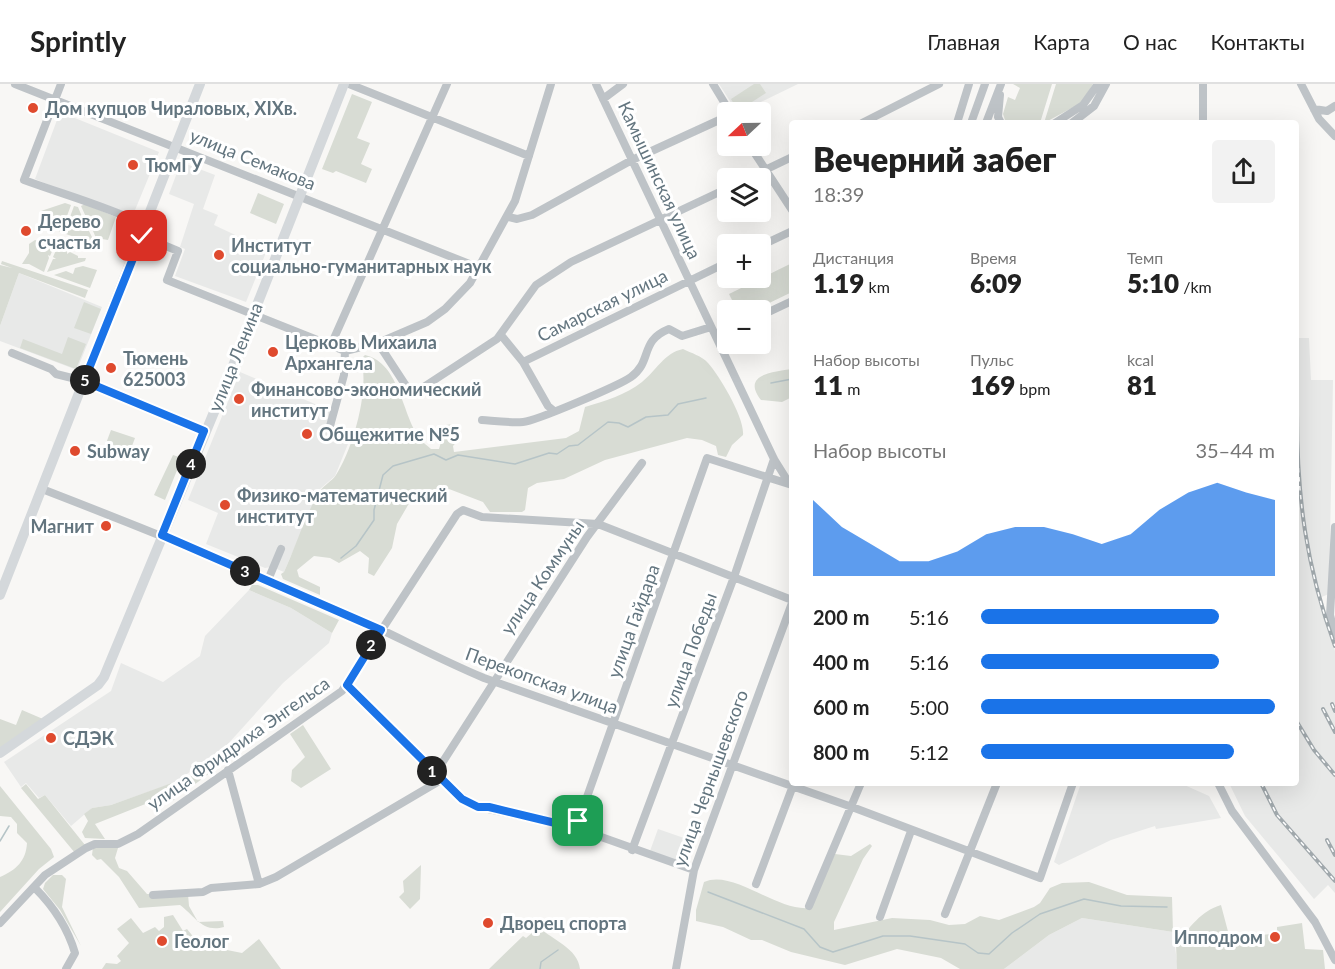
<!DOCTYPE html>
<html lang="ru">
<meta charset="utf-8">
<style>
:root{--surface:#fff;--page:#f2f2f2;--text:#222;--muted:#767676;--line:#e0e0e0;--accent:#1a73e8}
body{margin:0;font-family:Lato,sans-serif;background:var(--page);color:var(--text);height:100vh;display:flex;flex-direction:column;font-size:22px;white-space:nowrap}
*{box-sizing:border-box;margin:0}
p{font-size:20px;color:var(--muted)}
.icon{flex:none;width:33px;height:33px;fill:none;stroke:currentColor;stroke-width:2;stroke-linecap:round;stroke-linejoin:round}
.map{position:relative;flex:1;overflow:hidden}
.panel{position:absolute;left:789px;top:36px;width:510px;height:666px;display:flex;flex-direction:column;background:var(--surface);border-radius:6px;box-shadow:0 6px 24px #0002}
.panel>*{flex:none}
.needle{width:39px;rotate:248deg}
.buttons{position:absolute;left:717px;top:18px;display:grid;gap:12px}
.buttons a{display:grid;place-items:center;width:54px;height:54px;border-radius:6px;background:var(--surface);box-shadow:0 6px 24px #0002;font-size:30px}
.pin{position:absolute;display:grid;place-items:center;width:51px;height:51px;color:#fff;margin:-26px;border-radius:12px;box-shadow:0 3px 9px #0006}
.km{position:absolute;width:30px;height:30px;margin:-15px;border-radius:50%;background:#222;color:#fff;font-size:16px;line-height:30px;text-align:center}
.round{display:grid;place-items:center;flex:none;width:63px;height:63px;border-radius:6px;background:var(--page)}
.head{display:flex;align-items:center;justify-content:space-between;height:102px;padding:0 24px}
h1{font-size:33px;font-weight:800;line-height:45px}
.metrics{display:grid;grid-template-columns:repeat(3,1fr);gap:9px;height:102px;padding:6px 24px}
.metrics div{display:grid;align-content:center}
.metrics b{font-size:26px;font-weight:800}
.metrics small{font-size:16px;font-weight:400}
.metrics p{font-size:16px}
.chart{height:168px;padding:12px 24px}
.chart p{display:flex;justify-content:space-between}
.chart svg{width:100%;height:108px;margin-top:6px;fill:var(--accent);opacity:.7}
ul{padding:0 24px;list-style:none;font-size:20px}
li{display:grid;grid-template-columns:96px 72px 1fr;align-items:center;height:45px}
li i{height:15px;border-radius:8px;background:var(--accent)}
header{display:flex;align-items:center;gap:36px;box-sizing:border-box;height:84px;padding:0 30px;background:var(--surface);border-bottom:2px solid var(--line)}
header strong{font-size:28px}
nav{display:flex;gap:33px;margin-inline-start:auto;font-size:21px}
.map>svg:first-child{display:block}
.built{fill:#e8e9e8}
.green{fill:#d8dcd4}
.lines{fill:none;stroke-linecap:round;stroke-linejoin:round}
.stream{stroke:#b6c4c7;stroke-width:1.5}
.minor{stroke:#bec3c7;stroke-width:8}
.major{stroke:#d4d8db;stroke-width:10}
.rail-casing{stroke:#a0a8ac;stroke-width:4}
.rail{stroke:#fff;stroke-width:1.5;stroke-dasharray:4.5;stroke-linecap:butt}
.route-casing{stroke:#fff;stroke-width:12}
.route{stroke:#1a73e8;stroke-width:8}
.poi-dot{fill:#df4a2e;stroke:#fff;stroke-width:2}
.labels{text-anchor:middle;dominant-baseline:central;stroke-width:6;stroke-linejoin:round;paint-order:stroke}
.poi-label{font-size:18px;font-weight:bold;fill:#63757f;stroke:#fff;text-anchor:start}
.street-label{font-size:18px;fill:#63757f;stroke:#fff}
</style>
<header>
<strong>Sprintly</strong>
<nav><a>Главная</a><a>Карта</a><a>О нас</a><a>Контакты</a></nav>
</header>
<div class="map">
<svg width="1335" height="885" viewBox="0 0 1335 885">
<rect width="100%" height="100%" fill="#f8f7f5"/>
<path class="built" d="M719,0H798L740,28H737Z
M60,28L159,68L133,131L77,113L35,95Z
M181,78L215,91L203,125L218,131L214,141L267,166L246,218L175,192L185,165L180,163L194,120L169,110Z
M19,189L102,223L77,286L0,257V242Z
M1296,231L1299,254H1309L1311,296H1333L1329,510L1319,514L1335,567V809L1328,801L1314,815L1245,732L1229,699H1296Z
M240,288L336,329L334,345L352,350L335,392L320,405L284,488L272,483L265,484L206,460L218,429L188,416Z
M249,506L291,524L332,549L329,559L283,599L227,661L176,698L111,721L92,724L71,742L45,711L39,714L26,699L21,703L4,678L111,607L121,579L163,598L200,572L205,552Z
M1081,699H1180L1209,712L1221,734L1156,745L1155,742L1111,756L1059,781L1054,778Z
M658,745L684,754L676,778L650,767Z
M1082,834L1173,848L1178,885H1004L1049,851Z"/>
<path class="green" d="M754,0H760L766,9L738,27L731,15Z
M1013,0H1052L1040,39H1006L1003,30L1008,13L1015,16L1020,4Z
M1056,0H1093L1081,19L1044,39Z
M352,10L372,18L357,54L370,59L361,80L372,85L366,99L336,87L333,89L322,85Z
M258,109L284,120L276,140L250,129Z
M65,119L71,121L67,132L62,133L60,138L63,142L61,148L41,140L39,134L41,127Z
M85,120L116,133L108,156L96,154L90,140L91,136L86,133L81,122Z
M74,122L78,123L83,135L82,140L87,143L93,155L92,159L63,149L72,137L70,133Z
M35,156L41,158L40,161L54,163L50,172L48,171L49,174L44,188L29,180H22L29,169V160Z
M57,164L67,167V170L70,168L78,172V174H86L85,177L47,188L53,175H56L53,173Z
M2,177L88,206L85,214L19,189L0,242V181L12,184L1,180Z
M792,179V208L755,226H737L729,210Z
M83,182L97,186L90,204L54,191L66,187L73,190L75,184Z
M84,218L101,225L91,250L74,244Z
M68,253L86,260L76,285L20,264L23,255L62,270Z
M683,265C691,269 702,272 708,279C719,291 745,334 743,351L732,361L726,373L718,371L716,362L702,356L687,354L605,376L564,395L537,399L528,404L525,426L522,428H490L483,418L449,405L427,409L411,416L397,440L392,464L374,492L368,489L369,474L360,467L339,479L330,474L314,472L297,486L299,493L320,503V511L283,495L281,490L284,488C296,462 305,431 320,407C324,401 332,397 336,391C353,365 370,305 361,275L365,271C401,279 402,334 421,356C423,359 428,362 431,365H439L446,341L454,340L459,344L460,354L453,362L454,368L566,354L579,347L585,323C604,317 626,311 642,298C656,287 664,269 683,265Z
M792,285V313L782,318L761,316C741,290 773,288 792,285Z
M111,346L135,354L129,370L105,362Z
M173,371L182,374L165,416L154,411Z
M252,501H258L339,536L332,549L291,524L249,506Z
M22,626L43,635L0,665V635L16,641Z
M303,641L331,685L301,704L291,697L292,686L305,673L290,650Z
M205,687L210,689L171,718L163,713L95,740L105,755L85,754L82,748L88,737L84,730L92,724L111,721Z
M26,700L38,715L45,711L85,761L75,769L21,704Z
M0,702L51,765L54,773L39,785L0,828V793C16,786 26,777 27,759L17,749V740L11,733L0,732Z
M870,760L872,762L863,775L834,838V846L892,834L930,836L949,841L965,840L980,832L999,836L1034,823L1040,819L1050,804L1062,799L1089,798L1127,811L1172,813L1173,848L1082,834L1049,851L1004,885H960L941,874L897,865L845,881L791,868L762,856H751L723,843L696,837V826L704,798C733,785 776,827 809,824L835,770L851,772Z
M115,762L118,764L115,774L119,784L127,787L147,810H188L189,822L198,838L223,837L224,843C202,849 195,832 180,821L139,824L119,793L101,775L97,776L92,771L93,763Z
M421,781L420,815L410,825L399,813L404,808L403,797Z
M53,791H62L66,795L62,823L81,862L60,826L43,805L45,799Z
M1221,821L1230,855L1277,849V843L1302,839L1305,865L1323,866L1325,885H1177L1176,860C1190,843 1201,827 1221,821Z
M173,831L183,847L187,845L204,866L217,864L242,869L259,855L281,885H102L106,879L117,880L121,877L117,872L129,859L117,845L131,834L143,849L155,843L159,847L164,843V833Z
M539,843C552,856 578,864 580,885H489L523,852L526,854Z"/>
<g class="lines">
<path class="stream" d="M771,299L792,295
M341,474L356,462L374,436V426L383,391L393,382L434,370L446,376L458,371L515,380L549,369L557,370L569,362L578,361L608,338L619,339L628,343L646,333L668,331L678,320L706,314
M0,757L9,742
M708,808L804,845L820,863L833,868L883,852H910L965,860L978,869L989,870L1012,849L1040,830L1084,815L1121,822L1167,823
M540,885L541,878L558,866"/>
<path class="minor" d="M15,0L477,183
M61,0L24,96C65,111 106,122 145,141
M349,0L529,72
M596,0L774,375L789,399
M713,0L730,28
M1301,0L1319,35L1335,52
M1000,11L998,33L1001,39
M603,15L623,0
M1314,25L1327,27L1335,22
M862,39L939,0
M957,39L969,0
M971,39L985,0
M986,39L1001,0
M1055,39L1083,21L1098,0
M1072,39L1094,22L1106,0
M1203,39V0
M750,62L792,126
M748,94L792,73
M508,133L517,135L532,131L632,76L728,32
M142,152L178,167L167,196L345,267
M760,162L792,147
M760,232L792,217
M501,251L523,278L548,322L554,327
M716,253L728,248
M378,259L410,308L419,306L497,255L536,201L571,178L728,104
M331,261L447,0
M345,267L378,259L427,238L445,225L470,199L515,117L551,0
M12,269L51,285L56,290L84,297L204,347
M523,278L728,178
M482,336C495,337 510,339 523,338C536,337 620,301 631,293C653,277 639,257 669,245L682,252L711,243
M330,342L344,291L345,267
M42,405C143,444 244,485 343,528C391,549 436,574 484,594L852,723L1040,794L1073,699
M1335,443L1330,531L1335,551
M268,496L281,465
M347,601L441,696L474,722L576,744L694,786
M228,686L259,800
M435,690L587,453L642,379
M1218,699L1232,727L1315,838L1335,876
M576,744L707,374L792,401
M632,766L734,493L774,375
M756,800L794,699
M35,804C53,822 68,845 75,869L66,885
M153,811L203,808L211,804L259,800L276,793L441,696
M809,822L861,699
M945,830L997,699
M880,833L911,747
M0,839L45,791L86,764L95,760H118L138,750L342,607L457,430L463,426L482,433L598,440L792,516
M676,885L694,786L792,519"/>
<path class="major" d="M0,511L200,0
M0,669L98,601L104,593L229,292L344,0"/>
<g class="rail-casing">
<path id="rail" d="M1297,330C1297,414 1306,482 1335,562
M1332,620L1335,627
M1323,625L1335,648
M1297,638L1314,666L1335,691
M1261,699L1277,731L1335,797
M1327,756L1335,771"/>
</g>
<use href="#rail" class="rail"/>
</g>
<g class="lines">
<g class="route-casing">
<path id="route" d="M142,152L84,297L204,347L162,451L381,546L347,601L462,715L478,723H489L576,744L578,737"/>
</g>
<use href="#route" class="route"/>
</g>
<g class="poi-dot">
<circle cx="33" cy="24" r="6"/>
<circle cx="133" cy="81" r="6"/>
<circle cx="26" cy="147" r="6"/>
<circle cx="219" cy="171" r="6"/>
<circle cx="273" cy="268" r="6"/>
<circle cx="111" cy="284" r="6"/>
<circle cx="239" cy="315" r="6"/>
<circle cx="307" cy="350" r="6"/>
<circle cx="75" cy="367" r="6"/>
<circle cx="225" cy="421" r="6"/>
<circle cx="106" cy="442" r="6"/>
<circle cx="51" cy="654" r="6"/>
<circle cx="488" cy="839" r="6"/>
<circle cx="1275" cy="853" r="6"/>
<circle cx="162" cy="857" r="6"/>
</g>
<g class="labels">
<g class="poi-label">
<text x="45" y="24">Дом купцов Чираловых, XIXв.</text>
<text x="145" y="81">ТюмГУ</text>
<text x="38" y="137">Дерево<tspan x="38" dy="21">счастья</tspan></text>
<text x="231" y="161">Институт<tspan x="231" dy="21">социально-гуманитарных наук</tspan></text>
<text x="285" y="258">Церковь Михаила<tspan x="285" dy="21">Архангела</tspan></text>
<text x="123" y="274">Тюмень<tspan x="123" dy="21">625003</tspan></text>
<text x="251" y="305">Финансово-экономический<tspan x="251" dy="21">институт</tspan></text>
<text x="319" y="350">Общежитие №5</text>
<text x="87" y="367">Subway</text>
<text x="237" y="411">Физико-математический<tspan x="237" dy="21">институт</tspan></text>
<text x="94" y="442" text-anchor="end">Магнит</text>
<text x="63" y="654">СДЭК</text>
<text x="500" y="839">Дворец спорта</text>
<text x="1263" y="853" text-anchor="end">Ипподром</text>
<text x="174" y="857">Геолог</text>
</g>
<g class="street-label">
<text transform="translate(253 75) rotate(22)">улица Семакова</text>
<text transform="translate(660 96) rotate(65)">Камышинская улица</text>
<text transform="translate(602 221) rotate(-26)">Самарская улица</text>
<text transform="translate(235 273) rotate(-68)">улица Ленина</text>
<text transform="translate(542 493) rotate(-56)">улица Коммуны</text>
<text transform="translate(633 537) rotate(-70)">улица Гайдара</text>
<text transform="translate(690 566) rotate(-70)">улица Победы</text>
<text transform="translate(542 596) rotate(20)">Перекопская улица</text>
<text transform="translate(238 659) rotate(-35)">улица Фридриха Энгельса</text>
<text transform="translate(710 694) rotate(-70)">улица Чернышевского</text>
</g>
</g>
</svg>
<div class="buttons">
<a><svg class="needle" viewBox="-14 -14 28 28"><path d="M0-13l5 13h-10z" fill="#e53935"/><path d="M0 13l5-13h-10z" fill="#767676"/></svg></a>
<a><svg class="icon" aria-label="layers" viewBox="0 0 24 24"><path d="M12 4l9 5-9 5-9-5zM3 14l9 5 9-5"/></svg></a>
<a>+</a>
<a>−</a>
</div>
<div class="pin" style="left:578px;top:737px;background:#1e9e55"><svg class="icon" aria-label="arrive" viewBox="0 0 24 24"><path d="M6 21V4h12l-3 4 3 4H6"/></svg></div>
<div class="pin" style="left:142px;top:152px;background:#d93025"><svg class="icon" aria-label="check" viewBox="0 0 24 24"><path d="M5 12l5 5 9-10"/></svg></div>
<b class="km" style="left:432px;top:687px">1</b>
<b class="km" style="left:371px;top:561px">2</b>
<b class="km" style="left:245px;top:487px">3</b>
<b class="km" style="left:191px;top:380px">4</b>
<b class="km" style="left:85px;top:296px">5</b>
<section class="panel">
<div class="head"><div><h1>Вечерний забег</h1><p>18:39</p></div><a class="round"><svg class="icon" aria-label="share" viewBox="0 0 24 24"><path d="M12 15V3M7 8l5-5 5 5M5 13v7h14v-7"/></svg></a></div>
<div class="metrics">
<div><p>Дистанция</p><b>1.19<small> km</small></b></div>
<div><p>Время</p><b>6:09</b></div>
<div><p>Темп</p><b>5:10<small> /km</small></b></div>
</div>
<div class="metrics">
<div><p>Набор высоты</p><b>11<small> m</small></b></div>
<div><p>Пульс</p><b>169<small> bpm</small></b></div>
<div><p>kcal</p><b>81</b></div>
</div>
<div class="chart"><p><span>Набор высоты</span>35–44 m</p>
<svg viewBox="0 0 160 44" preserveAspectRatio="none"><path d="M0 44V13L10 24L20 31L30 38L40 38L50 34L60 27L70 24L80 24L90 27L100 31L110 27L120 17L130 10L140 6L150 10L160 13V44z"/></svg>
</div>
<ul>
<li><b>200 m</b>5:16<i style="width:81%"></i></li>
<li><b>400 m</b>5:16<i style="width:81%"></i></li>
<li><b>600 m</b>5:00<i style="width:100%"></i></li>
<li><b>800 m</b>5:12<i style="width:86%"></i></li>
</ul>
</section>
</div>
